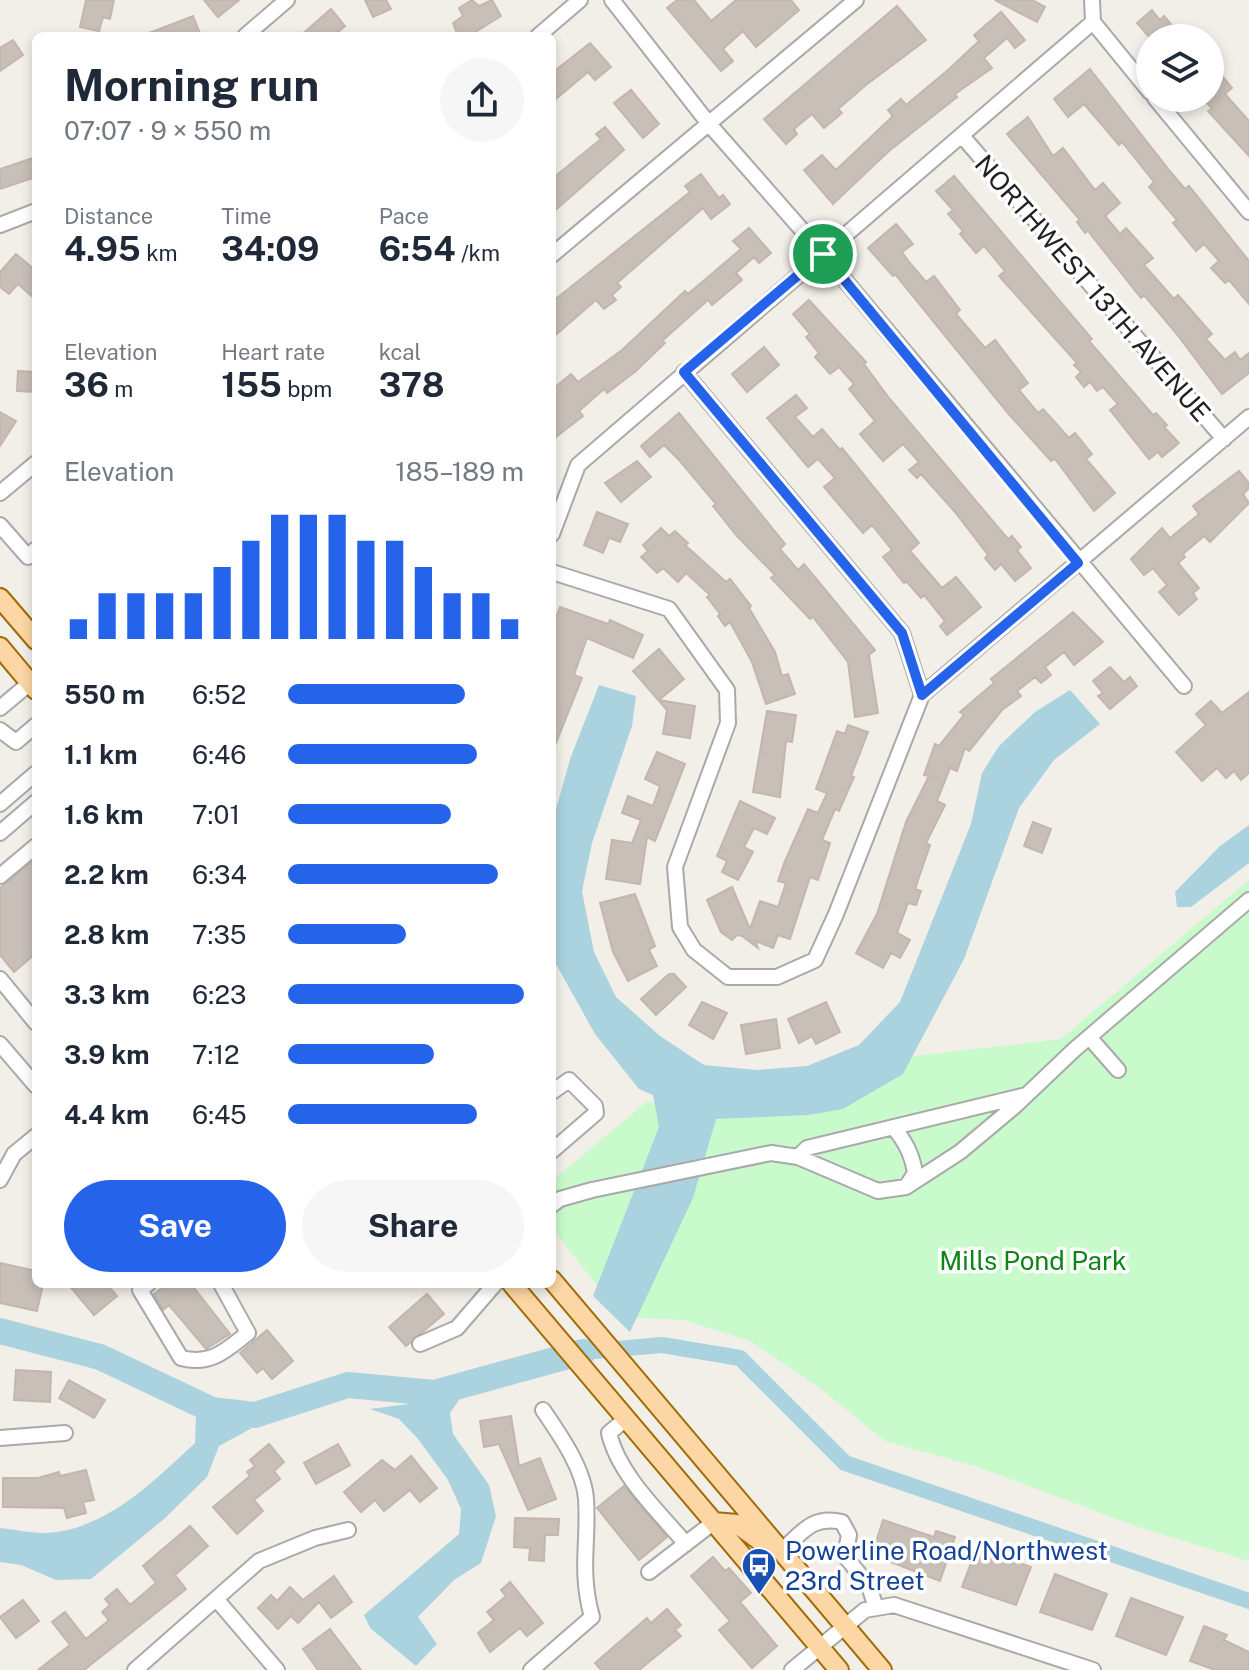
<!DOCTYPE html>
<meta charset="utf-8">
<style>
:root{--surface:#fff;--page:#f6f6f7;--text:#1f2937;--muted:#747a83;--accent:#2563eb}
body{margin:0;font-family:"Public Sans",sans-serif;background:var(--page);color:var(--text);height:100vh;display:flex;flex-direction:column;font-size:30px;white-space:nowrap}
*{box-sizing:border-box;margin:0}
p{font-size:26px;color:var(--muted)}
.icon{flex:none;width:44px;height:44px;fill:none;stroke:currentColor;stroke-width:2;stroke-linecap:round;stroke-linejoin:round}
.map{position:relative;flex:1;overflow:hidden}
.details{position:absolute;left:32px;top:32px;width:524px;height:1256px;display:flex;flex-direction:column;background:var(--surface);border-radius:12px;box-shadow:0 4px 12px #0003}
.details>*{flex:none}
.tools{position:absolute;left:1136px;top:24px;display:grid;gap:16px}
.tools a{display:grid;place-items:center;width:88px;height:88px;border-radius:50%;background:var(--surface);box-shadow:0 4px 12px #0003;font-size:40px}
.pin{position:absolute;display:grid;place-items:center;width:68px;height:68px;color:#fff;margin:-34px;border:4px solid #fff;border-radius:50%;box-shadow:0 2px 8px #0007}
.round{display:grid;place-items:center;flex:none;width:84px;height:84px;border-radius:42px;background:var(--page)}
.headline{display:flex;align-items:center;justify-content:space-between;height:136px;padding:0 32px}
h1{font-size:44px;font-weight:700;line-height:60px}
.metrics{display:grid;grid-template-columns:repeat(3,1fr);gap:12px;height:136px;padding:8px 32px}
.metrics div{display:grid;align-content:center}
.metrics b{font-size:34px;font-weight:700}
.metrics small{font-size:22px;font-weight:400}
.metrics p{font-size:22px}
.chart{height:224px;padding:16px 32px}
.chart p{display:flex;justify-content:space-between}
.chart svg{width:100%;height:144px;margin-top:8px;stroke:var(--accent);stroke-width:6}
.cta{display:flex;gap:16px;margin-top:auto;padding:16px 32px}
.cta a{flex:1;height:92px;border-radius:48px;background:var(--accent);color:#fff;font-size:32px;font-weight:700;line-height:92px;text-align:center}
.cta a+a{background:var(--page);color:var(--text)}
ul{padding:0 32px;list-style:none;font-size:26px}
li{display:grid;grid-template-columns:128px 96px 1fr;align-items:center;height:60px}
li i{height:20px;border-radius:10px;background:var(--accent)}
.map>svg:first-child{display:block}
.park{fill:#c8facc}
.water{fill:#aad3df}
.lines{fill:none;stroke-linecap:round;stroke-linejoin:round}
.canal{stroke:#aad3df;stroke-width:16}
.river{stroke:#aad3df;stroke-width:26}
.building{fill:#c7bfb8;stroke:#c4b6ab;stroke-width:2}
.minor-casing{stroke:#a9a9a9;stroke-width:18}
.major-casing{stroke:#a06b00;stroke-width:22}
.minor{stroke:#fff;stroke-width:14}
.major{stroke:#fcd6a4;stroke-width:18}
.route-casing{stroke:#fff;stroke-width:16}
.route{stroke:#2563eb;stroke-width:10}
.labels{text-anchor:middle;dominant-baseline:central;stroke-width:7;stroke-linejoin:round;paint-order:stroke}
.street-label{font-size:26px;fill:#222;stroke:#fff}
.park-label{font-size:26px;fill:#0c8416;stroke:#fff}
.transit-label{font-size:26px;fill:#164399;stroke:#fff;text-anchor:start}
</style>
<div class="map">
<svg width="1249" height="1670" viewBox="0 0 1249 1670">
<rect width="100%" height="100%" fill="#f2efe9"/>
<path class="park" d="M1249,880V1561L1138,1527L978,1467L885,1441L817,1386L750,1341L684,1320L622,1317L552,1228V1181L646,1102L722,1110L905,1057L1061,1039Z"/>
<path class="water" d="M599,685L636,696L632,726L592,843L582,891L594,952L616,997L660,1036L704,1065L757,1070L807,1066L859,1045L900,1002L971,824L982,773L999,746L1035,712L1070,690L1100,724L1054,760L1019,808L964,959L903,1074L843,1109L808,1115L716,1119L693,1198L630,1332L593,1296L659,1127L653,1095L639,1089L595,1034L552,957V824L570,759Z
M1249,825V863L1191,907H1177L1175,892L1220,846Z
M461,1397L450,1413L453,1434L489,1485L496,1516L481,1563L454,1580L418,1617L437,1644L416,1666L370,1628L364,1615L459,1534L461,1509L448,1480L418,1439L399,1419L370,1409Z
M196,1416L252,1428L219,1446L207,1477L164,1519L91,1579L56,1580L21,1565L0,1562V1528C14,1529 29,1533 43,1533C104,1532 154,1481 195,1443Z"/>
<g class="lines">
<path class="canal" d="M583,1352L662,1345L740,1358L845,1463L1249,1601"/>
<path class="river" d="M0,1331L100,1357L212,1410L255,1415L348,1385L434,1393L583,1352"/>
</g>
<path class="building" d="M86,0H114L110,19L103,17L99,31L80,27Z
M204,0H239L218,17Z
M365,0H386L391,9L373,17Z
M472,0L479,6L492,0L501,16L469,36H458L453,23L463,16L459,8Z
M677,0H694L711,21L736,0H791L799,10L756,47L743,31L723,49L733,61L721,71L667,8Z
M995,0H1032L1045,7L1037,22Z
M897,6L926,40L866,85L838,109L842,113L824,128L812,114L794,129L797,134L786,144L764,119Z
M331,9L345,26L333,36H300Z
M1152,10L1160,20L1164,16L1183,38H1150L1137,23Z
M1001,12L1025,40L1015,48L1007,38L984,58L992,68L955,94L957,97L889,151L833,204L804,170L822,155L836,170L893,116L888,110L901,99L906,105L948,70L979,41L974,35Z
M193,16L201,36H144V35Z
M13,40L23,55L0,71V48Z
M590,43L611,67L595,80L588,72L552,102V73Z
M1090,69L1169,170L1185,189L1189,186L1249,261V304L1229,280L1225,283L1211,268L1219,261L1204,244L1196,251L1173,223L1177,220L1149,187L1154,182L1122,142L1119,145L1084,104L1068,117L1054,99Z
M1218,71L1232,88L1225,94L1249,121V156L1208,111L1212,109L1203,98H1210V77Z
M631,90L659,124L643,138L614,103Z
M1028,117L1053,156L1063,148L1095,190L1103,183L1120,203L1105,216L1120,234L1126,228L1153,258L1144,265L1174,299L1178,295L1212,334L1206,339L1225,360L1235,352L1240,360L1249,353V373L1222,394L1176,333L1144,295L1141,298L1088,231L1085,233L1077,222L1080,220L1007,134Z
M605,127L624,150L552,213V179L601,139L596,134Z
M36,157V177L0,189V169Z
M701,174L719,198L723,195L730,204L711,219L703,208L617,283L621,287L612,295L616,300L604,309L596,300L552,338V302L690,192L685,186Z
M954,176L1092,339L1089,341L1153,415L1156,413L1167,425L1164,427L1179,443L1162,457L1158,452L1149,459L1110,410L1118,404L1103,387L1097,391L1090,382L1084,387L1076,377L1081,372L1074,365L1077,363L999,276L1005,271L984,246L976,253L960,234L963,231L948,214L953,210L936,191Z
M896,224L913,244L902,252L909,262L926,282L934,276L960,310L956,314L985,348L995,340L1028,383L1019,390L1038,413L1043,409L1069,438L1075,433L1092,454L1086,459L1115,493L1094,511L1055,459L1051,461L1007,412L895,274L893,276L868,248Z
M749,228L771,253L759,263L754,257L736,273L742,280L712,305L708,300L662,341L665,343L636,371L607,393L604,389L579,411L583,416L552,440V390L571,374L578,382L622,350L685,291L688,294L741,249L733,241Z
M16,254L36,271V300L18,284L9,294L0,287V272Z
M809,300L866,362L864,364L889,398L1008,539L1012,536L1021,547L1017,550L1031,568L1015,581L1001,564L995,570L985,558L988,555L955,512L921,474L917,478L909,470L919,462L903,444L883,461L860,434L875,421L849,389L854,384L839,367L830,374L815,357L819,353L806,337L810,334L793,314Z
M764,347L779,365L747,392L732,374Z
M18,371L36,372V392L17,391Z
M796,395L807,408L795,417L813,437L822,429L840,450L842,448L919,543L910,551L942,588L956,577L981,607L947,635L940,626L945,621L924,595L921,598L906,581L904,583L883,557L892,550L872,525L863,533L824,487L835,478L818,459L808,467L767,418Z
M0,412L16,421L0,446Z
M679,413L785,544L780,549L798,570L804,564L875,650L869,655L878,713L855,717L848,662L813,617L810,619L771,578L775,575L737,536L713,506L716,504L680,461L664,445L650,457L641,446Z
M637,461L651,477L621,502L605,483Z
M1239,471L1249,483V488L1243,494L1249,503L1210,542L1204,536L1183,554L1185,557L1178,563L1199,588L1193,593L1197,599L1179,615L1159,592L1167,585L1153,568L1144,575L1131,559L1162,528L1170,538L1199,514L1193,506Z
M597,512L628,524L620,542L609,538L603,553L584,545Z
M661,528L669,536L675,531L688,543L685,545L726,582L730,579L751,606L749,608L775,652L782,676L788,674L795,694L766,704L752,662L730,622L725,626L718,616L720,614L707,597L710,595L686,573L678,582L663,568L657,573L641,557L648,551L643,545Z
M560,607L608,624L610,620L643,635L633,658L587,638L574,675L582,678L552,753V629Z
M1073,612L1103,642L1074,665L1064,652L1045,667L1051,675L1041,683L1035,677L1017,691L1021,696L1002,710L969,751L965,748L957,771L950,768L937,801L945,805L926,843L930,845L915,889L921,891L916,905L908,903L897,933L910,940L900,958L891,953L883,968L856,953L877,914L906,822L929,776L924,775L935,744L939,746L964,715L960,712L994,683L991,679Z
M659,649L684,679L659,700L695,706L690,738L663,734L667,710L633,671Z
M1110,667L1124,682L1130,677L1137,686L1110,709L1098,696L1103,693L1093,681Z
M1249,692V773L1241,780L1234,771L1226,778L1217,768L1202,781L1176,752L1206,725L1196,714L1211,701L1222,713Z
M767,711L796,715L792,742L786,741L780,797L753,792Z
M848,725L868,732L851,776L854,777L839,811L835,809L822,840L830,843L818,880L810,877L790,939L778,935L773,948L755,941L758,948L742,936L737,935L732,940L721,932L707,900L732,887L750,929L760,901L778,907L786,883L778,881L785,861L808,809L818,813L827,793L816,789L837,731L845,734Z
M657,752L685,764L655,841L647,837L640,884L606,879L612,840L632,843L641,820L622,813L628,796L653,806L660,786L645,779Z
M740,801L775,818L767,834L754,828L744,847L753,852L738,880L722,872L727,861L717,856Z
M1033,822L1051,829L1042,853L1024,846Z
M36,859V953L14,972L0,955V888Z
M635,894L655,946L649,950L657,966L628,981L613,952L600,903Z
M669,974H674L686,987L656,1015L641,999Z
M702,1002L727,1013L713,1039L689,1025Z
M826,1002L840,1032L816,1044L812,1036L799,1043L788,1019Z
M776,1019L780,1048L746,1054L741,1025Z
M0,1263L36,1271V1284H43L37,1311L0,1303Z
M68,1284H107L117,1296L94,1315Z
M167,1284H191L230,1334L206,1349L169,1305L163,1310L154,1294Z
M427,1294L444,1314L406,1346L389,1327Z
M267,1330L293,1361L272,1379L263,1368L257,1373L240,1353Z
M16,1370L51,1372L50,1402L14,1400Z
M69,1380L105,1400L94,1418L59,1398Z
M511,1416L519,1466L540,1458L556,1499L528,1510L499,1444L484,1447L480,1421Z
M269,1444L284,1462L274,1471L280,1479L254,1500L263,1511L237,1534L213,1507L250,1476L247,1472L255,1466L250,1460Z
M338,1444L350,1465L316,1484L304,1463Z
M411,1456L437,1488L420,1502L410,1490L384,1511L375,1500L361,1512L344,1492L382,1460L395,1470Z
M86,1470L94,1500L83,1502L86,1513L67,1518L64,1508L3,1507V1478H38L59,1472L60,1476Z
M624,1486L667,1537L639,1560L597,1508Z
M515,1518L559,1519L558,1535H545L544,1561L529,1560L530,1548L514,1547Z
M883,1520L934,1537L936,1531L955,1537L940,1581L872,1555Z
M190,1526L208,1546L175,1575L186,1589L84,1670H38L70,1645L52,1622L65,1612L86,1639L109,1620L102,1612L110,1605L105,1599L117,1589L130,1605L156,1583L143,1566Z
M977,1547L1031,1567L1016,1605L962,1587Z
M713,1557L725,1571L729,1568L751,1593L740,1602L777,1646L752,1668L719,1630L730,1621L691,1576Z
M1055,1574L1107,1594L1092,1630L1040,1612Z
M334,1576L352,1602L331,1618L319,1602L298,1623L291,1616L278,1629L258,1608L271,1595L277,1601L290,1587L303,1600Z
M510,1582L543,1623L527,1636L520,1628L490,1652L478,1633L494,1620L487,1612L506,1596L501,1590Z
M1131,1598L1183,1617L1166,1655L1116,1636Z
M23,1600L39,1621L16,1638L0,1617Z
M667,1609L681,1625L675,1630L681,1636L639,1670H601L595,1663L647,1618L651,1623Z
M1204,1626L1227,1635L1224,1640L1249,1652V1670H1215L1190,1661Z
M330,1629L361,1670H318L303,1649Z"/>
<g class="lines">
<g class="minor-casing">
<path id="minor" d="M612,0L709,124L823,254L1184,686
M1092,0L1093,22L1150,92
M245,36L287,0
M538,36L580,0
M1155,98L1249,212
M963,137L1224,439
M0,225L36,211
M552,255L856,0
M684,372L902,633L922,695
M0,493L36,463
M0,525L28,557L36,549
M552,534L578,465L1093,22
M552,572L669,609L727,690L728,723L675,867L680,927L694,950L728,977H777L815,960L836,914L922,695L1249,417
M0,708L30,683
M0,730L16,742L36,725
M0,804L36,773
M0,833L36,802
M0,876L36,846
M0,979L36,1023
M1089,1037L1118,1070
M0,1044L36,1086
M552,1092L569,1080L595,1106L596,1113L552,1151
M893,1127C905,1141 912,1154 915,1173L906,1187
M798,1157L807,1148L1026,1095
M0,1180L14,1154L36,1136
M552,1205L560,1199L592,1190L771,1153L798,1157L878,1191L906,1187L960,1152L1015,1106L1075,1049L1249,900
M148,1284L140,1290L181,1358C211,1366 226,1350 248,1333L221,1284
M420,1344L457,1328L495,1284
M627,1418L609,1433C618,1474 659,1512 686,1544
M0,1438L65,1433
M781,1551C803,1532 812,1515 842,1522L849,1535L845,1556L869,1586L876,1608
M649,1572L714,1522
M217,1600L277,1670
M135,1670L259,1561L315,1538L348,1530
M531,1670L592,1617C579,1570 589,1543 586,1499C584,1469 560,1435 543,1410
M792,1670L865,1610L894,1605L1093,1670"/>
</g>
<g class="major-casing">
<path id="major" d="M0,598L36,640
M0,647L36,690
M552,1280L882,1670
M512,1284L839,1670
M714,1522L737,1524L767,1546"/>
</g>
<use href="#minor" class="minor"/>
<use href="#major" class="major"/>
</g>
<g class="lines">
<g class="route-casing">
<path id="route" d="M823,254L1078,563L922,695L902,633L684,372Z"/>
</g>
<use href="#route" class="route"/>
</g>
<defs>
<g id="bus-pin" transform="scale(1.8)"><path d="M0 17L-7.5 6A9.5 9.5 0 1 1 7.5 6Z" fill="#1a4fb4" stroke="#fff"/><path d="M-5-6H5V4H4V6H2V4H-2V6H-4V4H-5ZM-3.5-4V0h7V-4ZM-3.5 1.2v1.5H-2V1.2ZM2 1.2v1.5H3.5V1.2Z" fill="#fff"/></g>
</defs>
<g fill-rule="evenodd">
<use href="#bus-pin" x="759" y="1565"/>
</g>
<g class="labels">
<g class="street-label">
<text transform="translate(1093 288) rotate(49)">NORTHWEST 13TH AVENUE</text>
</g>
<g class="park-label">
<text x="1033" y="1260">Mills Pond Park</text>
</g>
<g class="transit-label">
<text x="785" y="1550">Powerline Road/Northwest<tspan x="785" dy="30">23rd Street</tspan></text>
</g>
</g>
</svg>
<div class="tools">
<a><svg class="icon" aria-label="layers" viewBox="0 0 24 24"><path d="M12 4l9 5-9 5-9-5zM3 14l9 5 9-5"/></svg></a>
</div>
<div class="pin" style="left:823px;top:254px;background:#1e9e55"><svg class="icon" aria-label="arrive" viewBox="0 0 24 24"><path d="M6 21V4h12l-3 4 3 4H6"/></svg></div>
<section class="details">
<div class="headline"><div><h1>Morning run</h1><p>07:07 · 9 × 550 m</p></div><a class="round"><svg class="icon" aria-label="share" viewBox="0 0 24 24"><path d="M12 15V3M7 8l5-5 5 5M5 13v7h14v-7"/></svg></a></div>
<div class="metrics">
<div><p>Distance</p><b>4.95<small> km</small></b></div>
<div><p>Time</p><b>34:09</b></div>
<div><p>Pace</p><b>6:54<small> /km</small></b></div>
</div>
<div class="metrics">
<div><p>Elevation</p><b>36<small> m</small></b></div>
<div><p>Heart rate</p><b>155<small> bpm</small></b></div>
<div><p>kcal</p><b>378</b></div>
</div>
<div class="chart"><p><span>Elevation</span>185–189 m</p>
<svg viewBox="0 0 160 44" preserveAspectRatio="none"><path d="M5 44V38M15 44V30M25 44V30M35 44V30M45 44V30M55 44V22M65 44V14M75 44V6M85 44V6M95 44V6M105 44V14M115 44V14M125 44V22M135 44V30M145 44V30M155 44V38"/></svg>
</div>
<ul>
<li><b>550 m</b>6:52<i style="width:75%"></i></li>
<li><b>1.1 km</b>6:46<i style="width:80%"></i></li>
<li><b>1.6 km</b>7:01<i style="width:69%"></i></li>
<li><b>2.2 km</b>6:34<i style="width:89%"></i></li>
<li><b>2.8 km</b>7:35<i style="width:50%"></i></li>
<li><b>3.3 km</b>6:23<i style="width:100%"></i></li>
<li><b>3.9 km</b>7:12<i style="width:62%"></i></li>
<li><b>4.4 km</b>6:45<i style="width:80%"></i></li>
</ul>
<div class="cta"><a>Save</a><a>Share</a></div>
</section>
</div>
